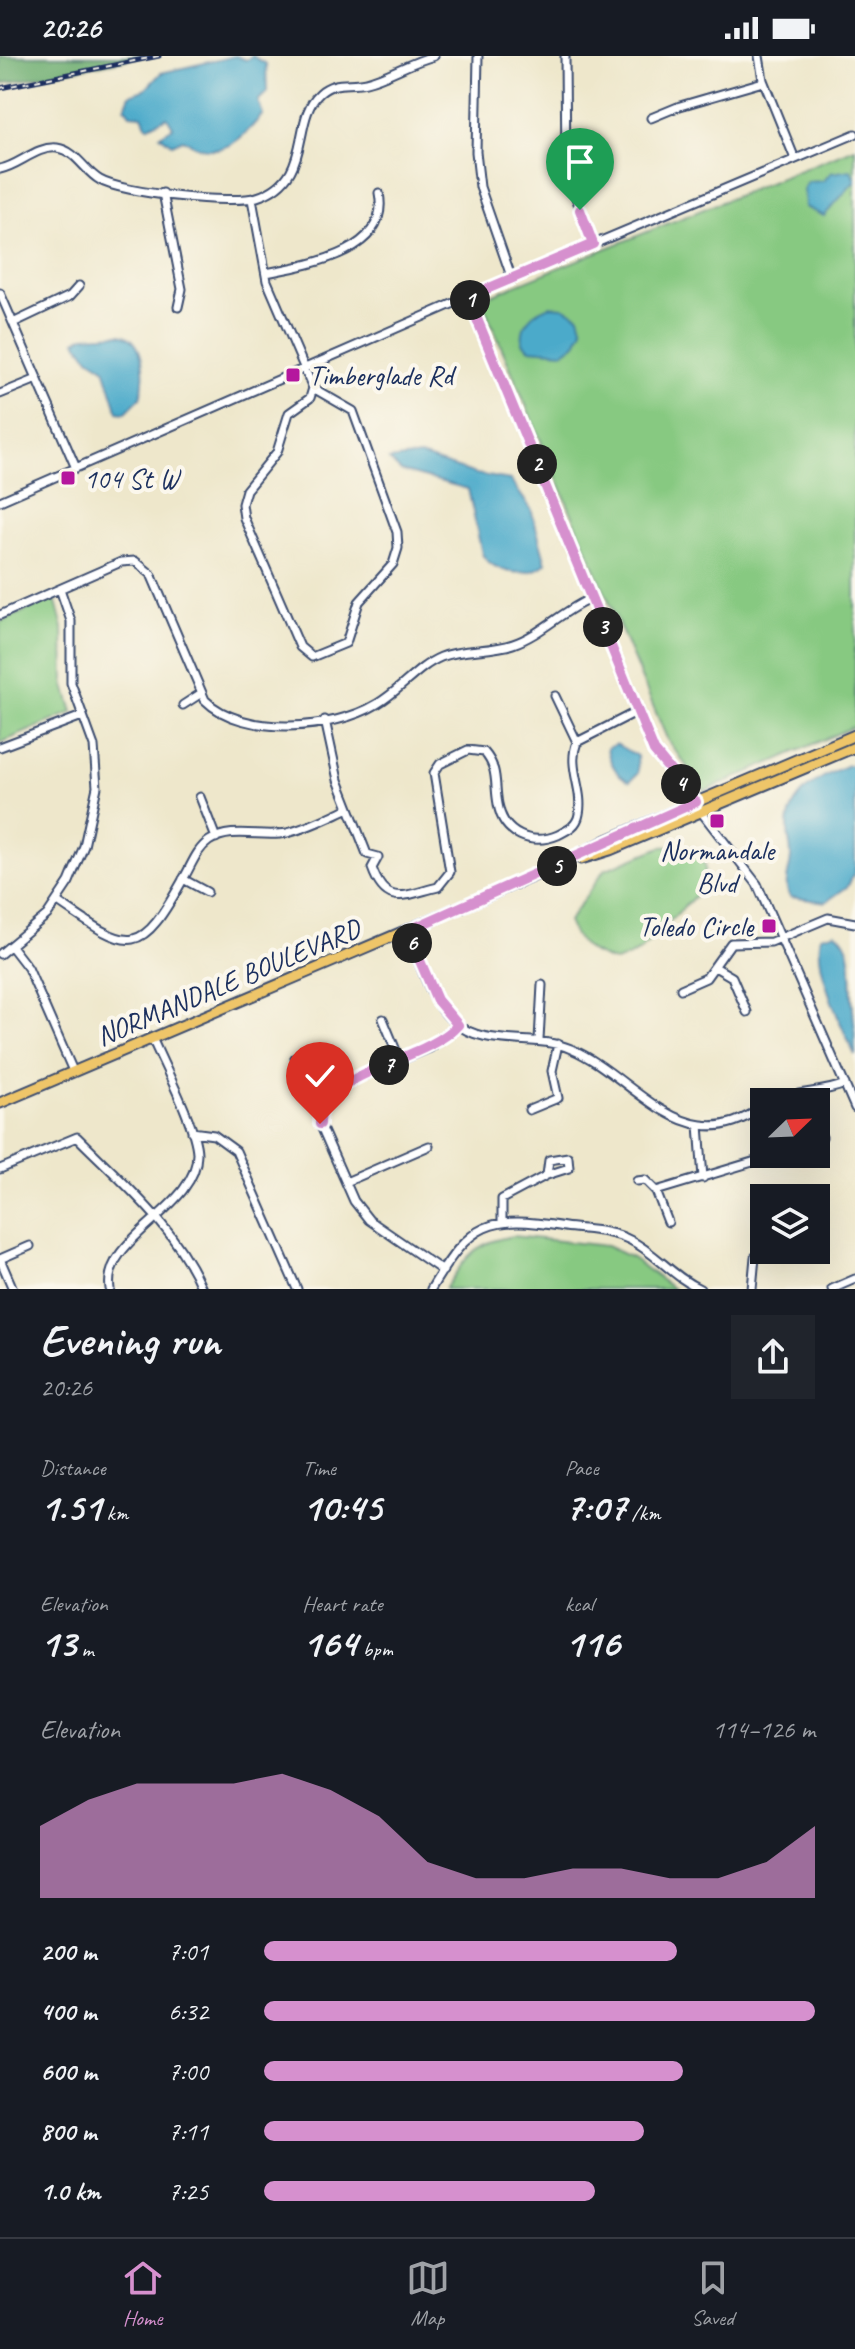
<!DOCTYPE html>
<meta charset="utf-8">
<style>
:root{--surface:#171b24;--page:#20242c;--text:#f1f3f6;--muted:#9ea1a6;--line:#363941;--accent:#d690ce}
body{margin:0;font-family:Caveat,sans-serif;background:var(--page);color:var(--text);height:100vh;display:flex;flex-direction:column;font-size:30px;white-space:nowrap}
*{box-sizing:border-box;margin:0}
p{font-size:26px;color:var(--muted)}
.icon{flex:none;width:44px;height:44px;fill:none;stroke:currentColor;stroke-width:2;stroke-linecap:round;stroke-linejoin:round}
.map{position:relative;height:1233px;overflow:hidden}
.panel{display:flex;flex-direction:column;background:var(--surface);flex:1}
.panel>*{flex:none}
.needle{width:52px;rotate:67deg}
.controls{position:absolute;left:750px;top:1032px;display:grid;gap:16px}
.controls a{display:grid;place-items:center;width:80px;height:80px;border-radius:0px;background:var(--surface);box-shadow:0 8px 32px #0002;font-size:40px}
.pin{position:absolute;display:grid;place-items:center;width:68px;height:68px;color:#fff;margin:-82px -34px;border-radius:50% 50% 50% 0;rotate:-45deg;box-shadow:0 0 8px #0007}
.pin .icon{rotate:45deg}
.km{position:absolute;width:40px;height:40px;margin:-20px;border-radius:50%;background:#222;color:#fff;font-size:22px;line-height:40px;text-align:center}
.round{display:grid;place-items:center;flex:none;width:84px;height:84px;border-radius:0px;background:var(--page)}
.summary{display:flex;align-items:center;justify-content:space-between;height:136px;padding:0 40px}
h1{font-size:44px;font-weight:700;line-height:60px}
.stats{display:grid;grid-template-columns:repeat(3,1fr);gap:12px;height:136px;padding:8px 40px}
.stats div{display:grid;align-content:center}
.stats b{font-size:40px;font-weight:700}
.stats small{font-size:22px;font-weight:400}
.stats p{font-size:22px}
.chart{height:224px;padding:16px 40px}
.chart p{display:flex;justify-content:space-between}
.chart svg{width:100%;height:144px;margin-top:8px;fill:var(--accent);opacity:.7}
ul{padding:0 40px;list-style:none;font-size:26px}
li{display:grid;grid-template-columns:128px 96px 1fr;align-items:center;height:60px}
li i{height:20px;border-radius:10px;background:var(--accent)}
.status{display:flex;justify-content:space-between;align-items:center;height:56px;padding:0 40px;background:var(--surface);direction:ltr}
.status svg{height:22px;fill:currentColor}
.tab-bar{display:flex;justify-content:space-around;align-items:center;height:112px;border-top:2px solid var(--line);background:var(--surface);font-size:22px;color:var(--muted)}
.tab-bar a{display:grid;justify-items:center;gap:4px}
.tab-bar .active{color:var(--accent)}
.map>svg:first-child{display:block}
.green{fill:#87c981;stroke:#517c70;stroke-width:2}
.forest{fill:#6dad6f;stroke:#446e66;stroke-width:2}
.water{fill:#4baaca;stroke:#336c94;stroke-width:2}
.lines{fill:none;stroke-linecap:round;stroke-linejoin:round}
.minor-casing{stroke:#3b4b6e;stroke-width:11}
.major-casing{stroke:#3b4b6e;stroke-width:13}
.minor{stroke:#fff;stroke-width:7}
.major{stroke:#eec569;stroke-width:9}
.rail-casing{stroke:#1b2f5e;stroke-width:5}
.rail{stroke:#fbf7ec;stroke-width:2;stroke-dasharray:6;stroke-linecap:butt}
.route-casing{stroke:#fff;stroke-width:16}
.route{stroke:#d690ce;stroke-width:10}
.poi-dot{fill:#b5179e;stroke:#fbf7ec;stroke-width:3}
.labels{text-anchor:middle;dominant-baseline:central;stroke-width:8;stroke-linejoin:round;paint-order:stroke}
.poi-label{font-size:28px;fill:#1b2f5e;stroke:#fbf7ec;text-anchor:start}
.street-label{font-size:28px;fill:#1b2f5e;stroke:#fbf7ec}
</style>
<div class="status"><b>20:26</b><svg viewBox="0 0 49 12"><path d="M0 12V9h3v3zM5 12V6h3v6zM10 12V3h3v9zM15 12V0h3v12zM26 1h20v11H26zM47 4h2v5h-2z"/></svg></div>
<div class="map">
<svg width="855" height="1233" viewBox="0 0 855 1233">
<rect width="100%" height="100%" fill="#fbf7ec"/>
<filter id="ink" filterUnits="userSpaceOnUse"><feTurbulence type="fractalNoise" baseFrequency=".0125" numOctaves="2"/><feDisplacementMap in="SourceGraphic" scale="16" xChannelSelector="R" yChannelSelector="G"/><feConvolveMatrix kernelMatrix="1 2 1 2 8 2 1 2 1" color-interpolation-filters="sRGB"/></filter>
<filter id="wash" filterUnits="userSpaceOnUse"><feTurbulence type="fractalNoise" baseFrequency=".006" numOctaves="4" result="noise"/><feDisplacementMap in="SourceGraphic" scale="32" xChannelSelector="R" yChannelSelector="G"/><feGaussianBlur stdDeviation="1.8" result="paint"/><feColorMatrix in="noise" values="0 0 0 0 0 0 0 0 0 0 0 0 0 0 0 0 0 1.4 0 .05"/><feComposite in="paint" operator="in"/></filter>
<g filter="url(#wash)">
<rect width="100%" height="100%" fill="#eee7cb"/>
<path class="green" d="M855,92V670L705,735L668,685L481,243Z
M55,542L63,572L64,626L73,656L0,687V566Z
M678,790L697,793L705,810L704,831L639,896L616,906C591,898 578,891 568,866L604,814L661,791Z
M513,1180L607,1190L632,1202L673,1233H445C467,1200 473,1187 513,1180Z"/>
<path class="forest" d="M0,0H144L0,28Z"/>
<path class="water" d="M235,0L246,4L252,0L266,8L267,36L258,45L263,58C240,85 219,107 183,83L172,88L160,79L173,71L167,61L147,71L142,59L130,58L125,51L130,39L146,33L161,17Z
M851,114L855,125L824,160L805,151L804,132L808,126L823,125L831,117Z
M551,250L563,251L579,260L583,274L576,287L564,296L530,293L523,287C520,267 533,255 551,250Z
M121,278C146,284 146,322 140,342L125,357L118,356L104,312L89,302L76,285L84,280Z
M420,400L476,418L510,424L531,453L546,507C529,523 494,518 482,498L468,433L401,415L389,404Z
M616,688L637,700L638,717L630,725C617,721 609,705 607,692Z
M848,709H855V815L848,830L826,846L790,841C782,827 791,815 791,799C791,791 788,782 788,774C787,738 820,721 848,709Z
M836,876C855,891 850,916 852,942C854,961 855,980 855,999C842,972 813,909 821,880Z"/>
</g>
<g filter="url(#ink)">
<g class="lines">
<g class="minor-casing">
<path id="minor" d="M478,0L476,96L480,131L512,223
M565,0L566,114L593,188
M759,0L763,24L795,103
M651,62L680,50L763,26
M0,113C20,109 36,90 57,92C77,95 84,115 100,124C121,137 234,149 257,141C315,122 290,64 320,37C334,24 349,30 366,26C388,21 410,6 434,0
M163,137L182,233L178,251
M252,143L267,225L313,332L353,355L397,476L398,492L393,508L359,546L346,587L312,601L300,591L244,462L242,448L246,434L277,396L289,357L310,342L313,332
M266,217C308,209 391,196 379,137
M0,237L76,412
M468,241L654,695L757,828L855,1052
M13,267L70,240L79,230
M0,338L37,323
M0,445L468,241L855,78
M0,559L121,506L135,505L151,518L205,644C243,682 334,674 377,648C400,635 417,611 441,601C464,592 490,596 513,588C542,578 563,554 592,542
M555,640L577,686
M183,649L200,638
M325,664L338,724L367,798L378,801L372,812C386,852 405,839 438,831L450,816L434,717L440,708L468,694L484,696C499,713 494,728 498,748C503,779 532,790 558,779C568,774 577,770 579,758C584,734 567,711 577,686L638,655
M0,691L82,660
M200,741L216,782
M183,823L207,836
M58,846C132,897 139,903 185,820C192,808 197,793 209,785C232,770 262,782 287,777C308,772 329,761 349,752
M407,875C419,904 430,946 454,966C485,993 534,977 571,993C615,1011 655,1063 701,1069C725,1073 744,1063 764,1051
M11,890L28,912L73,1015
M0,898L47,859L69,826L84,790L97,731L94,690L71,627V565L60,533
M715,911L732,921L747,956
M681,933L706,922L731,887L771,886L828,862L855,867
M383,963L400,1004
M539,984L542,929
M295,1002L306,1026L326,1042
M774,1046C796,1034 821,1038 845,1028
M529,1054L558,1042L552,1015L558,988
M699,1069L703,1122
M192,1076L214,1079L236,1095L297,1233
M816,1083L822,1081
M0,1113L77,1081C125,1129 175,1170 202,1233
M637,1125L645,1124L656,1135L668,1166
M346,1126L429,1090
M656,1135L779,1098
M502,1165V1143L547,1119L569,1112L568,1101L549,1104L547,1119
M0,1203L13,1233
M0,1203L30,1190
M443,1215L369,1164L354,1145L320,1068L322,1050L336,1031L430,992L458,969
M110,1233C102,1180 198,1153 197,1097C196,1070 164,1010 152,982
M431,1233C471,1165 489,1159 565,1171C586,1174 611,1174 630,1184C656,1197 673,1221 700,1233
M752,1233L755,1201
M832,1233L855,1223"/>
</g>
<g class="major-casing">
<path id="major" d="M581,803L610,794L855,691
M0,1047L562,808L607,784L855,679"/>
</g>
<use href="#minor" class="minor"/>
<use href="#major" class="major"/>
<g class="rail-casing">
<path id="rail" d="M0,32L159,0"/>
</g>
<use href="#rail" class="rail"/>
</g>
</g>
<g class="lines" filter="url(#ink)">
<g class="route-casing">
<path id="route" d="M320,1068C318,1014 423,1008 458,969L437,944L407,875L696,746L654,695L468,241L593,188L580,154"/>
</g>
<use href="#route" class="route"/>
</g>
<g class="poi-dot">
<rect x="285" y="311" width="16" height="16" rx="4"/>
<rect x="60" y="414" width="16" height="16" rx="4"/>
<rect x="709" y="757" width="16" height="16" rx="4"/>
<rect x="761" y="862" width="16" height="16" rx="4"/>
</g>
<g class="labels">
<g class="poi-label">
<text x="309" y="319">Timberglade Rd</text>
<text x="84" y="422">104 St W</text>
<text x="717" y="794" text-anchor="middle">Normandale<tspan x="717" dy="32">Blvd</tspan></text>
<text x="753" y="870" text-anchor="end">Toledo Circle</text>
</g>
<g class="street-label">
<text transform="translate(228 926) rotate(-23)">NORMANDALE BOULEVARD</text>
</g>
</g>
</svg>
<div class="controls">
<a><svg class="needle" viewBox="-14 -14 28 28"><path d="M0-13l5 13h-10z" fill="#e53935"/><path d="M0 13l5-13h-10z" fill="#9ea1a6"/></svg></a>
<a><svg class="icon" aria-label="layers" viewBox="0 0 24 24"><path d="M12 4l9 5-9 5-9-5zM3 14l9 5 9-5"/></svg></a>
</div>
<div class="pin" style="left:580px;top:154px;background:#1e9e55"><svg class="icon" aria-label="arrive" viewBox="0 0 24 24"><path d="M6 21V4h12l-3 4 3 4H6"/></svg></div>
<div class="pin" style="left:320px;top:1068px;background:#d93025"><svg class="icon" aria-label="check" viewBox="0 0 24 24"><path d="M5 12l5 5 9-10"/></svg></div>
<b class="km" style="left:470px;top:244px">1</b>
<b class="km" style="left:537px;top:408px">2</b>
<b class="km" style="left:603px;top:571px">3</b>
<b class="km" style="left:681px;top:728px">4</b>
<b class="km" style="left:557px;top:810px">5</b>
<b class="km" style="left:412px;top:887px">6</b>
<b class="km" style="left:389px;top:1009px">7</b>
</div>
<section class="panel">
<div class="summary"><div><h1>Evening run</h1><p>20:26</p></div><a class="round"><svg class="icon" aria-label="share" viewBox="0 0 24 24"><path d="M12 15V3M7 8l5-5 5 5M5 13v7h14v-7"/></svg></a></div>
<div class="stats">
<div><p>Distance</p><b>1.51<small> km</small></b></div>
<div><p>Time</p><b>10:45</b></div>
<div><p>Pace</p><b>7:07<small> /km</small></b></div>
</div>
<div class="stats">
<div><p>Elevation</p><b>13<small> m</small></b></div>
<div><p>Heart rate</p><b>164<small> bpm</small></b></div>
<div><p>kcal</p><b>116</b></div>
</div>
<div class="chart"><p><span>Elevation</span>114–126 m</p>
<svg viewBox="0 0 160 44" preserveAspectRatio="none"><path d="M0 44V22L10 14L20 9L30 9L40 9L50 6L60 11L70 19L80 33L90 38L100 38L110 35L120 35L130 38L140 38L150 33L160 22V44z"/></svg>
</div>
<ul>
<li><b>200 m</b>7:01<i style="width:75%"></i></li>
<li><b>400 m</b>6:32<i style="width:100%"></i></li>
<li><b>600 m</b>7:00<i style="width:76%"></i></li>
<li><b>800 m</b>7:11<i style="width:69%"></i></li>
<li><b>1.0 km</b>7:25<i style="width:60%"></i></li>
</ul>
</section>
<nav class="tab-bar">
<a class="active"><svg class="icon" aria-label="home" viewBox="0 0 24 24"><path d="M3 11l9-7 9 7M6 9v11h12V9"/></svg>Home</a>
<a><svg class="icon" aria-label="map" viewBox="0 0 24 24"><path d="M3 6l6-2 6 2 6-2v14l-6 2-6-2-6 2zM9 4v14M15 6v14"/></svg>Map</a>
<a><svg class="icon" aria-label="saved" viewBox="0 0 24 24"><path d="M7 4h10v16l-5-4-5 4z"/></svg>Saved</a>
</nav>
